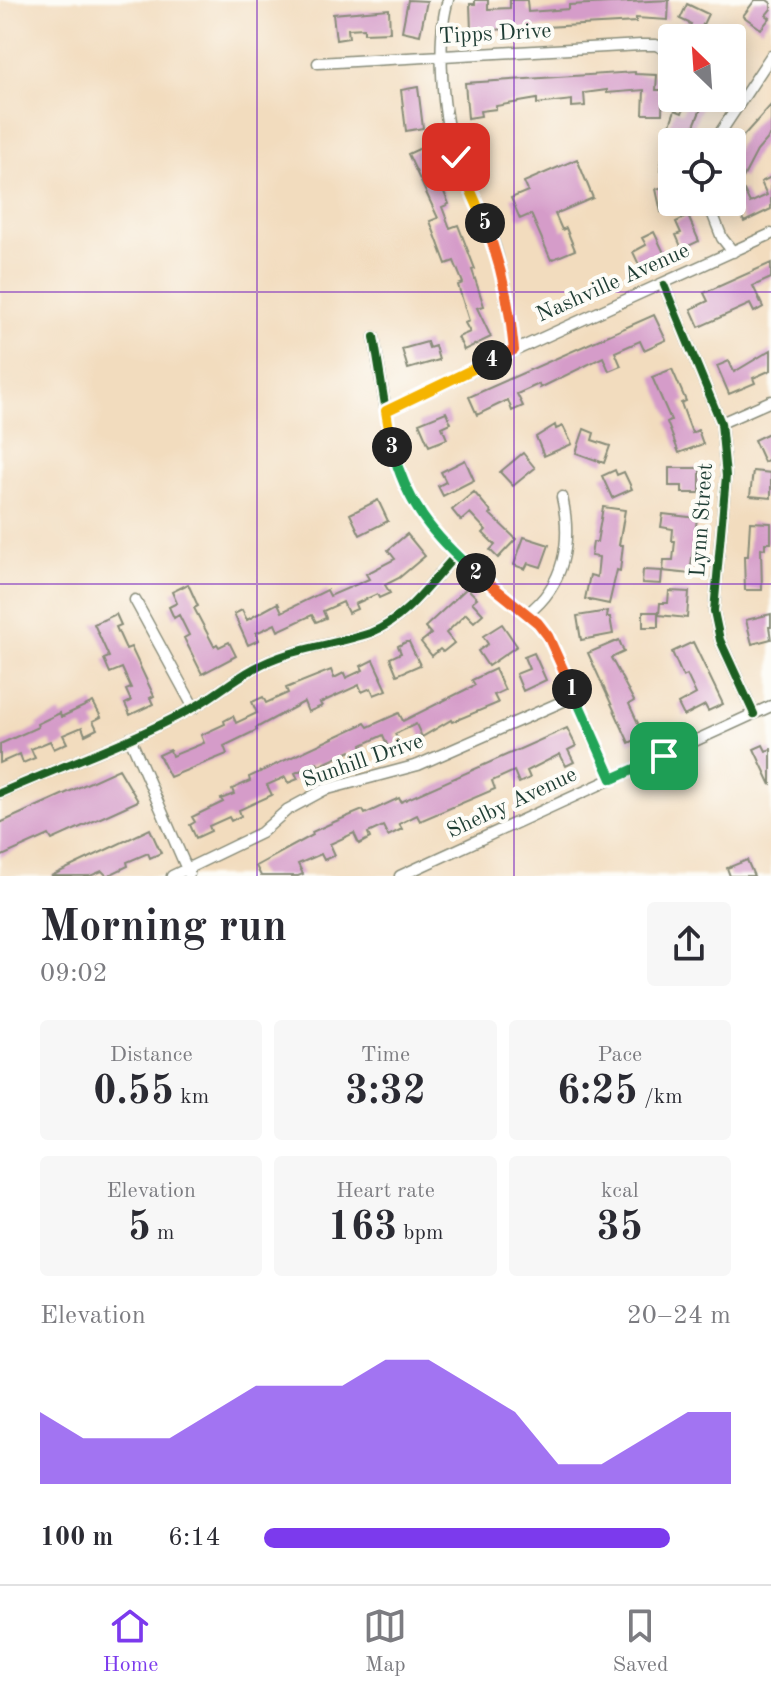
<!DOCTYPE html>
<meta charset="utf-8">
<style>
:root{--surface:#fff;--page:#f7f7f7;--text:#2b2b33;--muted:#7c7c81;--line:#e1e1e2;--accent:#7c3aed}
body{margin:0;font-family:"Old Standard TT",serif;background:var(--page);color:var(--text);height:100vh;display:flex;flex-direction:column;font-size:30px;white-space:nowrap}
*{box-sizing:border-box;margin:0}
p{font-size:26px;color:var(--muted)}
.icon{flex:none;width:44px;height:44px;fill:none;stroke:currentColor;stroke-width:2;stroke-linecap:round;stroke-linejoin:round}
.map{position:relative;height:876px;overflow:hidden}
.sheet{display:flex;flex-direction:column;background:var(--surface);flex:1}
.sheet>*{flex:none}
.needle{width:52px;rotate:335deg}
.tools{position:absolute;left:658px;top:24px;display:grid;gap:16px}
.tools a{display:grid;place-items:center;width:88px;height:88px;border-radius:8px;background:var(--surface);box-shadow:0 4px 20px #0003;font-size:40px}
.pin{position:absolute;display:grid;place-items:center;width:68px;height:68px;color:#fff;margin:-34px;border-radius:16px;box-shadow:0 4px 12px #0006}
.km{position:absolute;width:40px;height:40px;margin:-20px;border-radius:50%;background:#222;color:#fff;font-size:22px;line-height:40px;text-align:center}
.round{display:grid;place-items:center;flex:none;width:84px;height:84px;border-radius:8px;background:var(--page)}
.overview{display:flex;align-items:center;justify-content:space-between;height:136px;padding:0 40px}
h1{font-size:44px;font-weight:700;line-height:60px}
.figures{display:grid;grid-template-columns:repeat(3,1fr);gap:12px;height:136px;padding:8px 40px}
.figures div{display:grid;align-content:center;border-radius:8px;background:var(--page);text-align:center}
.figures b{font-size:40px;font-weight:700}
.figures small{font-size:22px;font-weight:400}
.figures p{font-size:22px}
.chart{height:224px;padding:16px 40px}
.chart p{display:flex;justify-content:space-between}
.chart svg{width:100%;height:144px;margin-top:8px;fill:var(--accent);opacity:.7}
ul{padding:0 40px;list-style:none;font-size:26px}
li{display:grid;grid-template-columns:128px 96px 1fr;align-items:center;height:60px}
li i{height:20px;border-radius:10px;background:var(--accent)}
.dock{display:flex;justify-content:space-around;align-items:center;height:112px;border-top:2px solid var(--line);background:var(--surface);font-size:22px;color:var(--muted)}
.dock a{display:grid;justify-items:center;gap:4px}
.dock .current{color:var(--accent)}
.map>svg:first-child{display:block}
.building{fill:#d59cc9}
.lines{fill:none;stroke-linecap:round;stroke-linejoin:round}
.minor-casing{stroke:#888c79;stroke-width:13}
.minor{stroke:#fff;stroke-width:10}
.cycleway-casing{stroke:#fdfcf7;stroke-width:13}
.cycleway{stroke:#1b5e20;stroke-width:8}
.split-1-casing{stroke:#fff;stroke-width:16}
.split-2-casing{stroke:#fff;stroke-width:16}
.split-3-casing{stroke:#fff;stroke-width:16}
.split-4-casing{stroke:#fff;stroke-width:16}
.split-5-casing{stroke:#fff;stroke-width:16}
.split-6-casing{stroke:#fff;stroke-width:16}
.split-1{stroke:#22a559;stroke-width:10}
.split-2{stroke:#f0652b;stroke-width:10}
.split-3{stroke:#22a559;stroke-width:10}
.split-4{stroke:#f5b400;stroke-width:10}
.split-5{stroke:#f0652b;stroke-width:10}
.split-6{stroke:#f5b400;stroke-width:10}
.grid{fill:none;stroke:#7b2cbf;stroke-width:2;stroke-opacity:0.55}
.labels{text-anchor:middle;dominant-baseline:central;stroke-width:8;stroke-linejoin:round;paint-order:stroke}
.street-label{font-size:22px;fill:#1f3d34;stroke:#fdfcf7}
</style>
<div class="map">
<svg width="771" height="876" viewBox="0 0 771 876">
<rect width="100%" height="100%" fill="#fdfcf7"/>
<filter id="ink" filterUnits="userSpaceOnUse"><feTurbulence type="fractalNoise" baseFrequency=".0125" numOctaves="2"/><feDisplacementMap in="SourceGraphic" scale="16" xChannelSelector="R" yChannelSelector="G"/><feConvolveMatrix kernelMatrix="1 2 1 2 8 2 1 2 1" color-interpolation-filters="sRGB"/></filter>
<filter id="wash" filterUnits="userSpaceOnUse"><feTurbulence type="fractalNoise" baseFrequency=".006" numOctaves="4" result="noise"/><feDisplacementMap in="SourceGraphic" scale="32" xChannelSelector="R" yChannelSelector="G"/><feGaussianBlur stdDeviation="1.8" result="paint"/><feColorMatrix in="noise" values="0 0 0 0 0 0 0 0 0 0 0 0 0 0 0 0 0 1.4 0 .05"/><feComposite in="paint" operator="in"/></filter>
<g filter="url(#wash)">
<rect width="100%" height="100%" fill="#f2dcbe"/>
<g id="blocks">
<path class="building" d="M408,0L427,1L420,35L402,31Z
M475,0H488V9L510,8V0H527L528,12L569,9V5L669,0L668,20L636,18V22L471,31L470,4H475Z
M755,0H767L771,3V9L766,15L770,18L761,29L743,16Z
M687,4L708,14L698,35L688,30L691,24L680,19Z
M389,9L390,32L364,33V28L348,29L349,38L336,40L333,14Z
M732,31L743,38L734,51L742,56L732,71Z
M635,72V74L657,75L656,90H663L662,114H643L644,90L607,93V90L584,93L585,106L572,107V100L537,104V99L496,106V109L480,111L481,116L468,118L465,83Z
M418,87L423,128L406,131L401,90Z
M688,98L703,104L689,138L668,130L675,110L682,113Z
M771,105V135L757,151L743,178L732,173V158L744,135Z
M664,145L672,147V173L660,171Z
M425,146L449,204L442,207L450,228L458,225L475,269L472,270L484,306L477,308L491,337L464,350L458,337L470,332L465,323L469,321L458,285L463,283L454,261L446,264L430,221L438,218L408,154Z
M577,159L593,198L555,214L562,230L566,228L575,250L551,260L531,214L520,219L511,198L528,191L524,182Z
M771,177V209L744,222L732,195L744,190L750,203L767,195L761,182Z
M672,185L674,209L661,212L656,189Z
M688,216L699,241L682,249L676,235L681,233L676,222Z
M654,232L665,255L640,267L633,252L646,245L642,238Z
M771,263V278L753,286L763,307L754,312L750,304L699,327L691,309L708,301L704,293Z
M654,315L666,340L644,350L640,341L615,352L621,366L609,371L603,357L540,388L539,384L517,394L523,406L512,411L508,400L477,415L469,397Z
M427,342L429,348L435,346L439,360L408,369L402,349Z
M771,350V370L753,378L755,383L729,394L717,366L729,361L734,372Z
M672,369L686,401L681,403L692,433L698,430L703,444L679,453L667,422L671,420L652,377Z
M446,412L451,423L442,427L447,439L429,446L419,423Z
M555,425L556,429L563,426L572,444L544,456L536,437Z
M584,429L594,433L592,440L610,446L604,463L576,453Z
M771,432V458L764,462L754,440Z
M523,453L535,468L513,486L500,472Z
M465,460L474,480L443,496L438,486L446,482L441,472Z
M669,468H700V493H682V486H669Z
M615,470L617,475L624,472L632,489L612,498L602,476Z
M753,471L771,473V498L750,496Z
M474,492L492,513L490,514L516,539L498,558L490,550L495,545L483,533L486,530L470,513L461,521L452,510Z
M378,500L388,521L360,535L350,514Z
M603,507L625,510L619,545H623L620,571L617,570L609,604L585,599L590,575L597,577L599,557L591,556L593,542H597Z
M663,514L697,518L690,574L663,571L664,560H673L675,541H672L673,529L661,527Z
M750,522L771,523V543H765V549L761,548L762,590H745L744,556H748Z
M407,534L425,556L399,578L385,585L390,593L379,598L377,594L355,604L357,609L348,613L343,602L323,611L326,618L316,622L312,615L278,631L275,624L256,633L259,640L248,645L234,614L242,610L247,620L278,603L282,612L327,590L330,596L369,579L366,574L395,559L388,550Z
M524,537L549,545L541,567L528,563L525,569L514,565Z
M643,570L662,571L661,584L642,583Z
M188,584L198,606L194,608L214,646L217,644L219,647L229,642L236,656L202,674L184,638L189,635L179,615L174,618L169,607L177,603L172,592Z
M467,588L477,598L472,602L483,614L474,622L466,614L446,633L454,643L443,652L440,649L432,656L421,642L431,634L425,627Z
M669,591L689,592L687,618L659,615L660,603H668Z
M608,611L607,617H610L613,634L581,640L577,616Z
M643,612H658V627H643Z
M116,614L121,625L116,627L126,649L131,647L154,696L150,698L153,704L130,715L125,704L131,701L126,690L131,688L122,668L110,673L104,659L109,657L94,624Z
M771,614V627H769L771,639L752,644L746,620Z
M502,624L517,646L488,666L478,651L488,644L483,636Z
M619,640L624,652L611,658L634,701L629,704L644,736L629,743L588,653Z
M406,642H409L420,665L397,675L390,658L401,653L398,646Z
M693,642L723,704L708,711L705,705L684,716L678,704L696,694L687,675L683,677L672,652Z
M534,653L546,680L523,691L516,674L529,669L524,657Z
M373,660L387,690L374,695L371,688L362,692L359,685L320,703L322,706L308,712L304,702L256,728L257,730L224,746L227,754L170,777L159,755L170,750L172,756L204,743L201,735L225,724L224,721L233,716L236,723L257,713L252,702L263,697L266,703L288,693L286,688L331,670L334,678L344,673L346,678L363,670L361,666Z
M495,669L505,690L494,695L498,703L452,722L451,720L422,737L416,724L395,734L399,742L388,747L383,735L362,745L364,750L353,756L351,751L319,766L317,763L295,773L298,779L288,783L285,777L267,785L272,795L239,810L241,816L231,821L229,817L209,826L211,831L196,838L190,825L195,822L192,817L223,802L221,799L234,794L232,789L250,781L249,777L365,723L368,727L399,713L403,721L475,685L472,680Z
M93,702L101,717L93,721L97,729L85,735L82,727L63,735L67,743L54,749L50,741L31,749L35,758L23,763L20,754L0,763V744L38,727L37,724L60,713L61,717Z
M567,728L576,746L568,750L574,762L566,766L560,754L527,771L530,778L519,783L514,771L492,781L495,789L420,821L417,815L399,824L402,829L388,836L383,826L368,833L370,838L359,844L354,833L330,844L335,855L324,860L321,854L298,864L303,874L298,876H261L256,866L313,835L312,832L334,822L363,810L365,814L399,798L401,802Z
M763,745L766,751L771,749V785L754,749Z
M119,769L138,801L52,840L49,835L0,857V823Z
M150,829L161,853L150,858L148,853L127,862L128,866L107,876L102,871L90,876H51Z
M747,860L754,876H730L727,868Z"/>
</g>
</g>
<g filter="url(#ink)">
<use href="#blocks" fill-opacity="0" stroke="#888c79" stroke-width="2"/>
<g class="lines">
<g class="minor-casing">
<path id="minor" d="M448,0C436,38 442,119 456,157C467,188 485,216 495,247C505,281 510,315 514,350
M318,63L641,45H656L672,53
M714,142L771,56
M708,202L722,238L733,252
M664,285L721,423L726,476L714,611L720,640L754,714
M374,337L391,442L397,468L409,496L442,543L527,614L548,636L612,779
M386,411C513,350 642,293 771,234
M721,423L771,401
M135,600L194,708
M527,614C565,585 572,541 562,497
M130,738L189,874
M0,793C64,765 130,742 191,709C213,697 231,681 253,669C289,648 331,646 370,633C405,620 431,582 456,555
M172,876L261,833L287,810L324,790L418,765L575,696
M400,876L771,706"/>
</g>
<use href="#minor" class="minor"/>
<g class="cycleway-casing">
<path id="cycleway" d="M664,285L721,423L726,476L714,611L720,640L754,714
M374,337L391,442L397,468L409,496L442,543L527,614L548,636L612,779
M0,793C64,765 130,742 191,709C213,697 231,681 253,669C289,648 331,646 370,633C405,620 431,582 456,555"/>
</g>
<use href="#cycleway" class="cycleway"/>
</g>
</g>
<g class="lines" filter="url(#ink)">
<g class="split-1-casing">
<path id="split-1" d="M572,689L612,779L664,756"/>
</g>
<g class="split-2-casing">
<path id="split-2" d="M476,573L538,623L548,636L572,689"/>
</g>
<g class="split-3-casing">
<path id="split-3" d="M392,447C406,503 433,536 476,573"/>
</g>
<g class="split-4-casing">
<path id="split-4" d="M392,447L386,411L492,360"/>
</g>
<g class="split-5-casing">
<path id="split-5" d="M485,223C501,264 510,306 514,350L492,360"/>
</g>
<g class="split-6-casing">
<path id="split-6" d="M456,157L485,223"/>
</g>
<use href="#split-1" class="split-1"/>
<use href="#split-2" class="split-2"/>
<use href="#split-3" class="split-3"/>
<use href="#split-4" class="split-4"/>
<use href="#split-5" class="split-5"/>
<use href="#split-6" class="split-6"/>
</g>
<path class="grid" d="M257,0V876M514,0V876M0,292H771M0,584H771"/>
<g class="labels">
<g class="street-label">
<text transform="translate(495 34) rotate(-3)">Tipps Drive</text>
<text transform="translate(613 283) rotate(-24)">Nashville Avenue</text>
<text transform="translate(702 520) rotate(-86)">Lynn Street</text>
<text transform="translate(363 761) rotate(-19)">Sunhill Drive</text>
<text transform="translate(512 803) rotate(-25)">Shelby Avenue</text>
</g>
</g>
</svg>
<div class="tools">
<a><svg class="needle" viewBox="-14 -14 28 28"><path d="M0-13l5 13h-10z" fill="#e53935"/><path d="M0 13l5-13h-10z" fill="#7c7c81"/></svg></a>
<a><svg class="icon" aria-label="locate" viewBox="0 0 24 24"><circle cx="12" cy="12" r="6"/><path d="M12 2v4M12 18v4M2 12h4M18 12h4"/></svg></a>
</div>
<div class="pin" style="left:664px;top:756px;background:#1e9e55"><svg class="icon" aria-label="arrive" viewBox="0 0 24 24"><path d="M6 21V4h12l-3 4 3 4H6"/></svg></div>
<div class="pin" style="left:456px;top:157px;background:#d93025"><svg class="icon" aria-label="check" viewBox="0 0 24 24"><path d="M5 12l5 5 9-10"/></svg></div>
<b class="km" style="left:572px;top:689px">1</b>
<b class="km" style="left:476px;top:573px">2</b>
<b class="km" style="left:392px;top:447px">3</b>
<b class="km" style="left:492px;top:360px">4</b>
<b class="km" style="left:485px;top:223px">5</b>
</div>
<section class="sheet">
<div class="overview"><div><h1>Morning run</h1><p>09:02</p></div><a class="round"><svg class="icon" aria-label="share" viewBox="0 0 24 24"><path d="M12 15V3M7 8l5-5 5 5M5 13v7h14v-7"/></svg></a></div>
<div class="figures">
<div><p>Distance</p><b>0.55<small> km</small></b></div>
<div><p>Time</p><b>3:32</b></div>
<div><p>Pace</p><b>6:25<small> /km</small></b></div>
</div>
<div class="figures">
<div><p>Elevation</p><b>5<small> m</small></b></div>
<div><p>Heart rate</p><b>163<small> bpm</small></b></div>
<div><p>kcal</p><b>35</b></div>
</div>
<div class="chart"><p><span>Elevation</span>20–24 m</p>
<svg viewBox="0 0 160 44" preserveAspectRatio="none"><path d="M0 44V22L10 30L20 30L30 30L40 22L50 14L60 14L70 14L80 6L90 6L100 14L110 22L120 38L130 38L140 30L150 22L160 22V44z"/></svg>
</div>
<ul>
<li><b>100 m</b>6:14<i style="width:87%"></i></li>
</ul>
</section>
<nav class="dock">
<a class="current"><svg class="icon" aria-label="home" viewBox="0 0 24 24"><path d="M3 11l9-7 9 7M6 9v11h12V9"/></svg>Home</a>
<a><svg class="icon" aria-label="map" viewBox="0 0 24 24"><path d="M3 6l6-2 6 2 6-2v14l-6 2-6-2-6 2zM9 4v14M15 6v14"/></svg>Map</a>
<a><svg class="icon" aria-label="saved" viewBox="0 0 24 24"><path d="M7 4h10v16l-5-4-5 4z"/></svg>Saved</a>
</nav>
